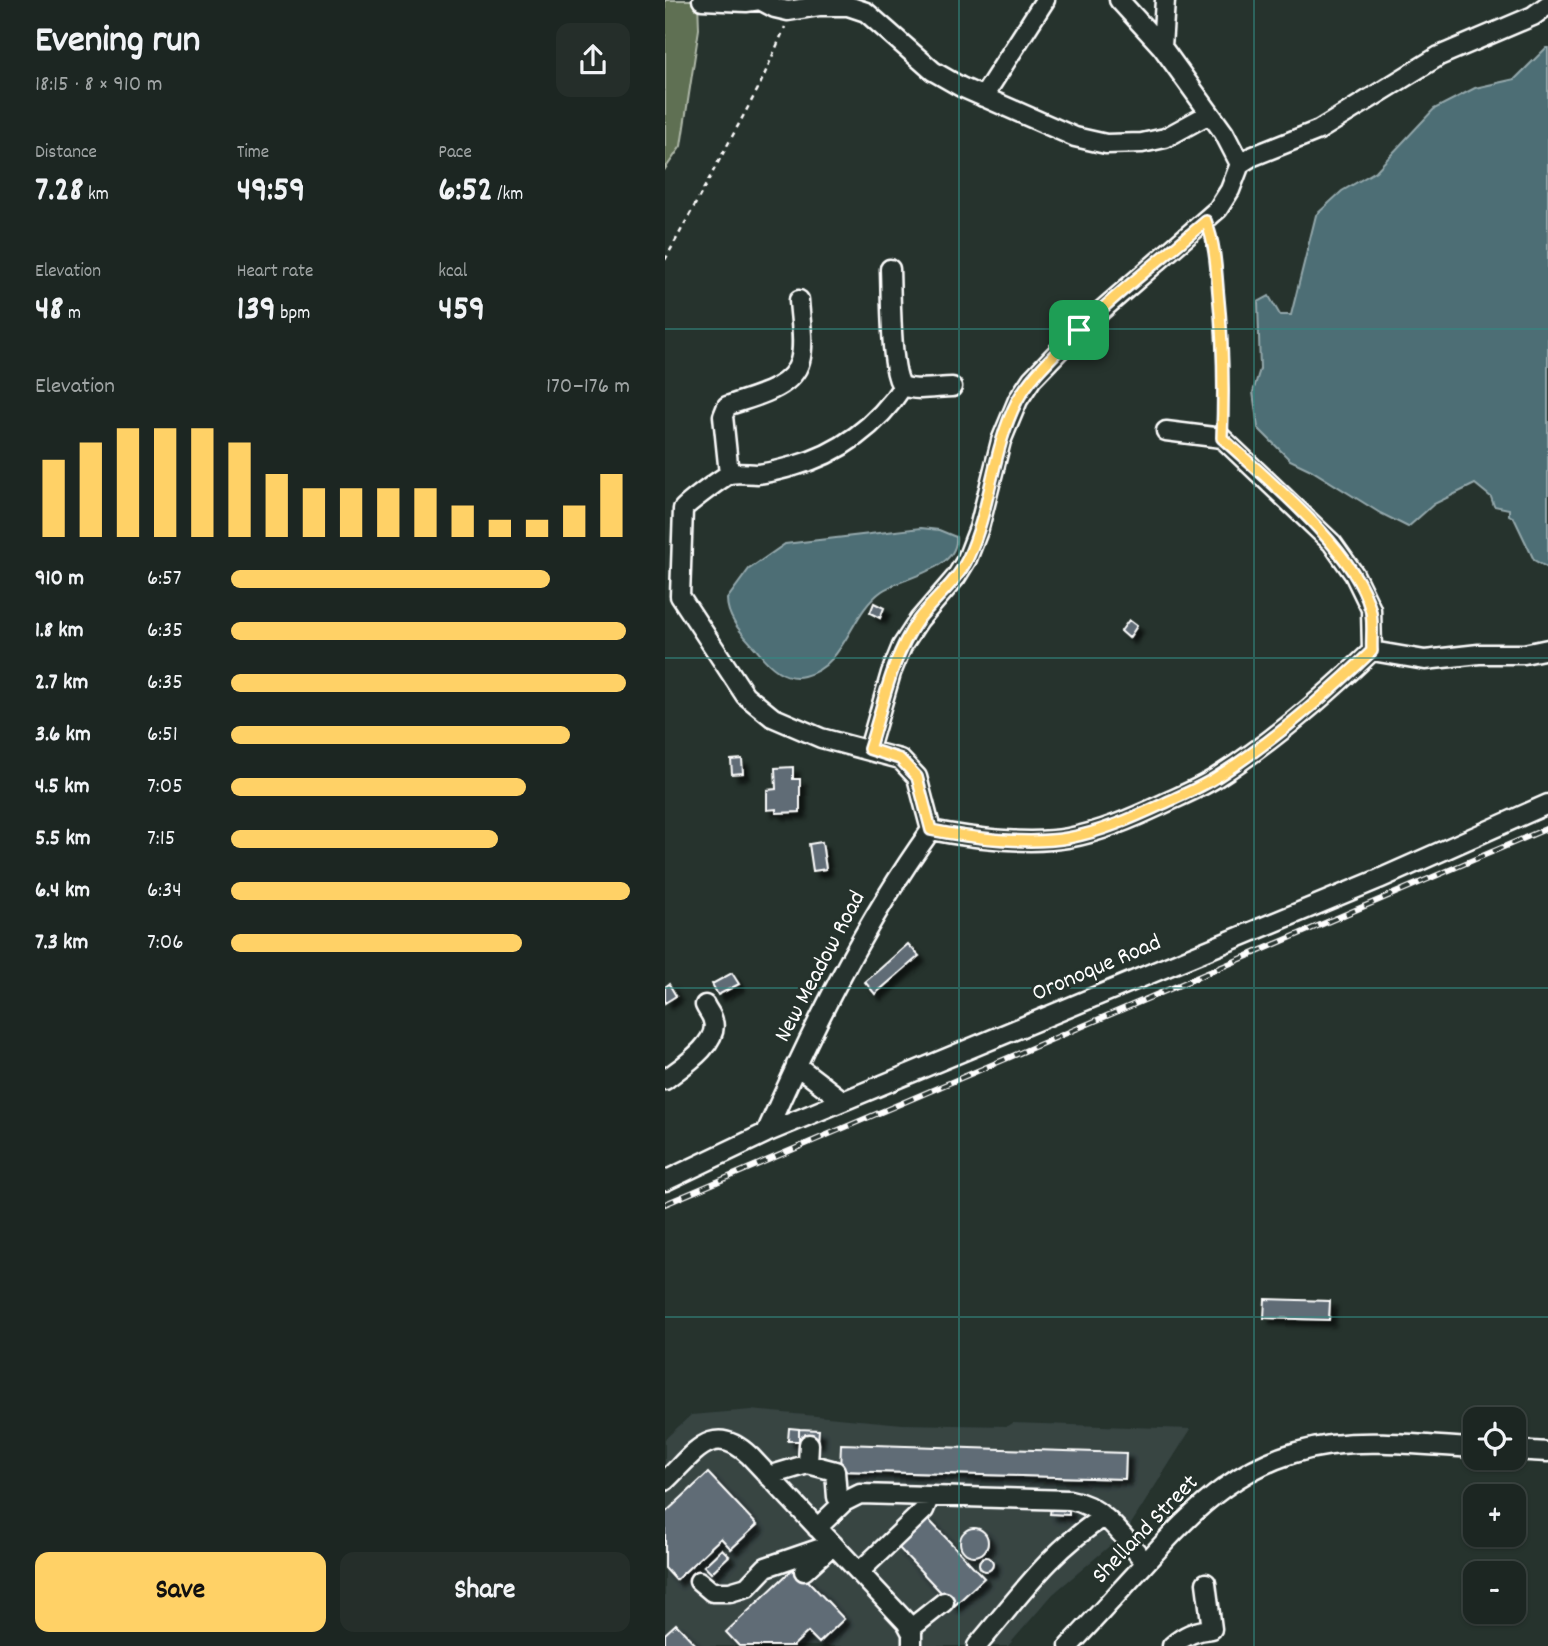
<!DOCTYPE html>
<meta charset="utf-8">
<style>
:root{--surface:#1c2622;--page:#252e2a;--text:#f1f3f6;--muted:#a0a5a5;--line:#3a4340;--accent:#ffd166}
body{margin:0;font-family:Dekko,sans-serif;background:var(--page);color:var(--text);height:100vh;display:flex;flex-direction:column;font-size:26px;white-space:nowrap}
*{box-sizing:border-box;margin:0}
p{font-size:23px;color:var(--muted)}
.icon{flex:none;width:38px;height:38px;fill:none;stroke:currentColor;stroke-width:2;stroke-linecap:round;stroke-linejoin:round}
.map{position:relative;flex:1;overflow:hidden}
.side{display:flex;flex-direction:column;background:var(--surface);width:665px}
.side>*{flex:none}
.controls{position:absolute;left:798px;top:1407px;display:grid;gap:14px}
.controls a{display:grid;place-items:center;width:63px;height:63px;border-radius:14px;background:var(--surface);box-shadow:0 2px 5px #0004,0 0 0 2px var(--line);font-size:35px}
.pin{position:absolute;display:grid;place-items:center;width:60px;height:60px;color:#fff;margin:-30px;border-radius:14px;box-shadow:0 4px 10px #0006}
.round{display:grid;place-items:center;flex:none;width:74px;height:74px;border-radius:14px;background:var(--page)}
.head{display:flex;align-items:center;justify-content:space-between;height:119px;padding:0 35px}
h1{font-size:38px;font-weight:800;line-height:52px}
.metrics{display:grid;grid-template-columns:repeat(3,1fr);gap:10px;height:119px;padding:7px 35px}
.metrics div{display:grid;align-content:center}
.metrics b{font-size:35px;font-weight:800}
.metrics small{font-size:19px;font-weight:400}
.metrics p{font-size:19px}
.chart{height:196px;padding:14px 35px}
.chart p{display:flex;justify-content:space-between}
.chart svg{width:100%;height:126px;margin-top:7px;stroke:var(--accent);stroke-width:6}
.action{display:flex;gap:14px;margin-top:auto;padding:14px 35px}
.action a{flex:1;height:80px;border-radius:14px;background:var(--accent);color:#111;font-size:28px;font-weight:800;line-height:80px;text-align:center}
.action a+a{background:var(--page);color:var(--text)}
ul{padding:0 35px;list-style:none;font-size:23px}
li{display:grid;grid-template-columns:112px 84px 1fr;align-items:center;height:52px}
li i{height:18px;border-radius:9px;background:var(--accent)}
main{display:flex;flex:1;min-height:0}
.map>svg:first-child{display:block}
.built{fill:#374443}
.green{fill:#5e6f52;stroke:#aeb7a8;stroke-width:2}
.water{fill:#4d6e74;stroke:#94a8ac;stroke-width:2}
.building{fill:#606c76;stroke:#fff;stroke-width:2;filter:url(#shadow)}
.lines{fill:none;stroke-linecap:round;stroke-linejoin:round}
.minor-casing{stroke:#fff;stroke-width:23}
.path{stroke:#fff;stroke-width:2.5;stroke-dasharray:5 5;stroke-linecap:butt}
.minor{stroke:#26332d;stroke-width:18}
.rail-casing{stroke:#fff;stroke-width:6}
.rail{stroke:#26332d;stroke-width:3.5;stroke-dasharray:10;stroke-linecap:butt}
.route-casing{stroke:#fff;stroke-width:14}
.route{stroke:#ffd166;stroke-width:9}
.grid{fill:none;stroke:#338b84;stroke-width:2;stroke-opacity:0.55}
.labels{text-anchor:middle;dominant-baseline:central;stroke-width:5;stroke-linejoin:round;paint-order:stroke}
.street-label{font-size:24px;fill:#fff;stroke:#26332d}
</style>
<main>
<section class="side">
<div class="head"><div><h1>Evening run</h1><p>18:15 · 8 × 910 m</p></div><a class="round"><svg class="icon" aria-label="share" viewBox="0 0 24 24"><path d="M12 15V3M7 8l5-5 5 5M5 13v7h14v-7"/></svg></a></div>
<div class="metrics">
<div><p>Distance</p><b>7.28<small> km</small></b></div>
<div><p>Time</p><b>49:59</b></div>
<div><p>Pace</p><b>6:52<small> /km</small></b></div>
</div>
<div class="metrics">
<div><p>Elevation</p><b>48<small> m</small></b></div>
<div><p>Heart rate</p><b>139<small> bpm</small></b></div>
<div><p>kcal</p><b>459</b></div>
</div>
<div class="chart"><p><span>Elevation</span>170–176 m</p>
<svg viewBox="0 0 160 44" preserveAspectRatio="none"><path d="M5 44V17M15 44V11M25 44V6M35 44V6M45 44V6M55 44V11M65 44V22M75 44V27M85 44V27M95 44V27M105 44V27M115 44V33M125 44V38M135 44V38M145 44V33M155 44V22"/></svg>
</div>
<ul>
<li><b>910 m</b>6:57<i style="width:80%"></i></li>
<li><b>1.8 km</b>6:35<i style="width:99%"></i></li>
<li><b>2.7 km</b>6:35<i style="width:99%"></i></li>
<li><b>3.6 km</b>6:51<i style="width:85%"></i></li>
<li><b>4.5 km</b>7:05<i style="width:74%"></i></li>
<li><b>5.5 km</b>7:15<i style="width:67%"></i></li>
<li><b>6.4 km</b>6:34<i style="width:100%"></i></li>
<li><b>7.3 km</b>7:06<i style="width:73%"></i></li>
</ul>
<div class="action"><a>Save</a><a>Share</a></div>
</section>
<div class="map">
<svg width="883" height="1646" viewBox="0 0 883 1646">
<defs>
<filter id="shadow"><feDropShadow dx="6" dy="6" stdDeviation="2" flood-color="#0009"/></filter>
</defs>
<rect width="100%" height="100%" fill="#26332d"/>
<filter id="ink" filterUnits="userSpaceOnUse"><feTurbulence type="fractalNoise" baseFrequency=".0143" numOctaves="2"/><feDisplacementMap in="SourceGraphic" scale="14" xChannelSelector="R" yChannelSelector="G"/><feConvolveMatrix kernelMatrix="1 2 1 2 8 2 1 2 1" color-interpolation-filters="sRGB"/></filter>
<g filter="url(#ink)">
<path class="built" d="M86,1410L238,1424L343,1426L348,1423L526,1429L461,1532L388,1594L343,1646H0V1439L26,1415Z"/>
<path class="green" d="M0,0H33L34,29L16,146L0,169Z"/>
<path class="water" d="M881,48H883V568L869,560L849,518L844,515V509L829,506L826,497L810,484L769,504L743,527L715,513L646,470L625,460L593,428L588,392L595,369L593,302L604,296L615,315H626L651,215L677,191L711,171L769,109L810,88L850,79Z
M256,528L274,530L291,537C294,570 237,577 217,591C184,614 181,666 139,676C120,681 105,667 94,653C81,637 62,621 62,599L84,569L120,544Z"/>
<path class="building" d="M209,603L219,608L215,618L205,613Z
M464,620L472,626L464,638L456,631Z
M77,759L78,773L67,774L66,760Z
M128,767V779H135V812L111,813V809L102,810V790L111,789L110,768Z
M157,842L161,869L148,871L144,844Z
M243,944L254,956L210,994L200,982Z
M67,973L74,984L53,995L47,984Z
M4,984L11,996L0,1003V987Z
M600,1299L665,1301L664,1320L599,1318Z
M124,1428L134,1429V1441H123Z
M134,1429L154,1430L153,1442L134,1441Z
M176,1444L461,1453L460,1479L175,1471Z
M43,1473L92,1525L66,1549L56,1538L11,1580L0,1568V1513Z
M386,1508H404V1515L385,1514Z
M263,1519L319,1578L289,1606L233,1547Z
M295 1542a14 14 0 1 1 28 0a14 14 0 1 1-28 0Z
M57,1549L64,1556L46,1573L39,1566Z
M314 1564a7 7 0 1 1 14 0a7 7 0 1 1-14 0Z
M130,1567L179,1619L154,1643L143,1632L128,1646H74L61,1632Z
M11,1624L32,1646H0V1634Z"/>
<g class="lines">
<g class="minor-casing">
<path id="minor" d="M37,0L81,2L95,0L110,8L123,11L154,6H183L201,12L268,71L296,87L410,137L441,144L477,143L500,138L544,114
M454,0L497,47L559,133L575,164
M497,47L500,0
M318,97L380,0
M225,269C226,288 225,379 238,386C252,392 273,387 287,387
M238,386C213,425 174,454 129,466C117,469 104,473 92,474C84,474 73,472 65,474C59,476 23,503 18,509L15,596L80,695L107,717L156,738L235,759L252,777L266,830
M64,474L58,416L62,406C86,397 127,390 135,361C140,343 135,319 134,300
M707,651L760,660L814,654H859L883,649
M204,749L226,673L237,646L254,620L291,577L302,559L314,528L336,441L353,400L367,379L414,330L553,209L565,190L575,164L586,157L654,130L774,56L868,16L883,5
M266,830C306,838 364,845 403,838C436,832 468,818 498,804C517,795 538,787 555,775C610,740 659,697 707,651L706,609L689,574L667,543L557,438L501,431
M131,1065L178,1101
M0,1080C15,1068 55,1043 48,1021C47,1015 42,1010 40,1005
M101,1133C147,1029 199,923 266,830
M0,1181L101,1133L714,879L883,804
M849,1450L883,1452
M143,1464L144,1444
M103,1476L143,1464L170,1471L172,1497L178,1503
M0,1481C29,1454 47,1420 85,1456L241,1622L247,1633V1646
M152,1528L179,1502L195,1494L405,1500C438,1505 460,1539 480,1562
M139,1571L163,1549
M194,1572L259,1510L265,1496
M34,1581L47,1592H65L82,1587L101,1567L168,1544
M245,1629L279,1602
M312,1646C351,1601 387,1548 439,1517
M404,1646C429,1620 453,1593 477,1567C531,1506 581,1456 666,1445C712,1439 763,1446 810,1448
M507,1646C519,1635 531,1630 547,1629L541,1583"/>
</g>
<path class="path" d="M547,236L556,313L558,424
M0,260L94,87L120,27"/>
<use href="#minor" class="minor"/>
<g class="rail-casing">
<path id="rail" d="M0,1204L883,828"/>
</g>
<use href="#rail" class="rail"/>
</g>
</g>
<g class="lines" filter="url(#ink)">
<g class="route-casing">
<path id="route" d="M541,221C550,244 551,266 553,291C558,339 559,389 557,438C603,480 688,548 705,608C709,621 706,638 707,651C659,697 610,740 555,775C537,787 517,795 498,804C468,818 436,832 403,838C364,845 305,838 266,830L252,777L235,759L204,749C218,706 226,658 253,620C269,599 291,583 303,558C326,508 327,450 352,401C364,379 383,361 400,344C444,299 493,262 541,221Z"/>
</g>
<use href="#route" class="route"/>
</g>
<path class="grid" d="M294,0V1646M589,0V1646M0,329H883M0,658H883M0,988H883M0,1317H883"/>
<g class="labels">
<g class="street-label">
<text transform="translate(156 967) rotate(-62)">New Meadow Road</text>
<text transform="translate(432 969) rotate(-23)">Oronoque Road</text>
<text transform="translate(481 1530) rotate(-46)">Shelland Street</text>
</g>
</g>
</svg>
<div class="controls">
<a><svg class="icon" aria-label="locate" viewBox="0 0 24 24"><circle cx="12" cy="12" r="6"/><path d="M12 2v4M12 18v4M2 12h4M18 12h4"/></svg></a>
<a>+</a>
<a>−</a>
</div>
<div class="pin" style="left:414px;top:330px;background:#1e9e55"><svg class="icon" aria-label="arrive" viewBox="0 0 24 24"><path d="M6 21V4h12l-3 4 3 4H6"/></svg></div>
</div>
</main>
